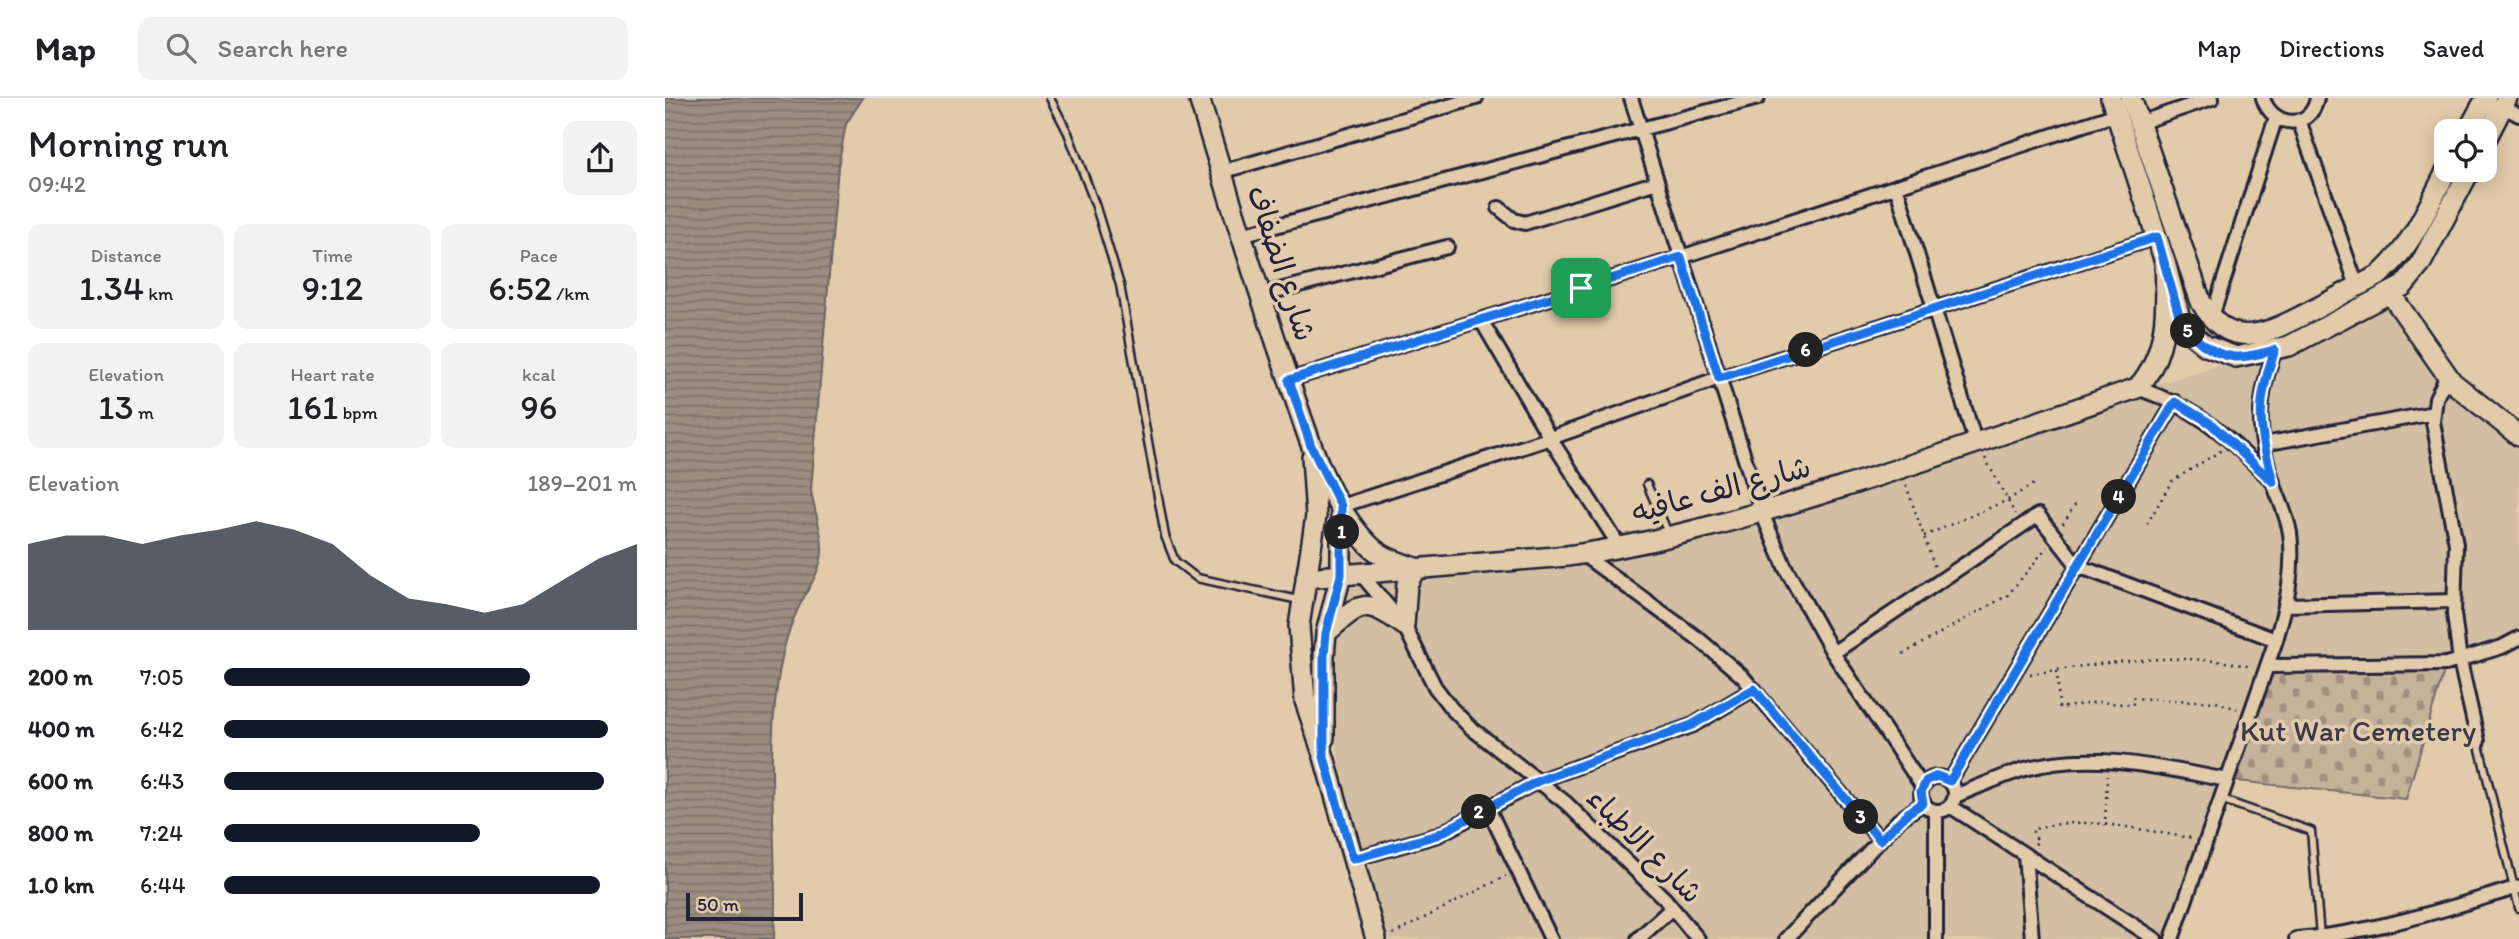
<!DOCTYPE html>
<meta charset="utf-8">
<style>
:root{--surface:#fff;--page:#f2f2f2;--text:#202124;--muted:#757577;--line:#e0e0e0;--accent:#111827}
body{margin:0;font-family:Itim,"Playpen Sans Arabic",sans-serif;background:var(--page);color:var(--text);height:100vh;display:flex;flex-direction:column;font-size:26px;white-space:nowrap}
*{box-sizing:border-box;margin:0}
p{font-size:23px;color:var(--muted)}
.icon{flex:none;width:38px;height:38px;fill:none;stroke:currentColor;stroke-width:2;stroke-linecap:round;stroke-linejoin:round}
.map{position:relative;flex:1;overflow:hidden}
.details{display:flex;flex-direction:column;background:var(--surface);width:665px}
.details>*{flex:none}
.fabs{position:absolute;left:1769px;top:21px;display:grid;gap:14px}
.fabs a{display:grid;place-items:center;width:63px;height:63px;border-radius:14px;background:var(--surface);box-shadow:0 4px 18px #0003;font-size:35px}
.scale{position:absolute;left:21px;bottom:18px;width:117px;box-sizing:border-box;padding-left:7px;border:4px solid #22223b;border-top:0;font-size:19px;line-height:24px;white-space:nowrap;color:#22223b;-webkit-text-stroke:5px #e1cbab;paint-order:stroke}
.pin{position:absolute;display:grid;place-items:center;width:60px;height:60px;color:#fff;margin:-30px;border-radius:14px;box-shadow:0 4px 10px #0006}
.km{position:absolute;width:35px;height:35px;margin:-18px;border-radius:50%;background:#222;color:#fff;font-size:19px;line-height:35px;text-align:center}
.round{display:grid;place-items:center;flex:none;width:74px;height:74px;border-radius:14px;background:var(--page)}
.head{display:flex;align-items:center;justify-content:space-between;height:119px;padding:0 28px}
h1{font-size:38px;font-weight:600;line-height:52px}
.stats{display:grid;grid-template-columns:repeat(3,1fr);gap:10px;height:119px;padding:7px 28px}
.stats div{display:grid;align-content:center;border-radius:14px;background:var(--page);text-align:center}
.stats b{font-size:35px;font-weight:600}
.stats small{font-size:19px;font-weight:400}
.stats p{font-size:19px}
.chart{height:196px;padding:14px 28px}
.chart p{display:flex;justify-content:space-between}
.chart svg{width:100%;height:126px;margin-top:7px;fill:var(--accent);opacity:.7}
ul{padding:0 28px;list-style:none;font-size:23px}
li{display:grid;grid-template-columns:112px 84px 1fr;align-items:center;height:52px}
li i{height:18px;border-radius:9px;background:var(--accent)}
header{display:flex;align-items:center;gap:42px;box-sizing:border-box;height:98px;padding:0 35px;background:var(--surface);border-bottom:2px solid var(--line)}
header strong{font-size:33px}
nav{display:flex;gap:38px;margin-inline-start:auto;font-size:24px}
.search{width:490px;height:63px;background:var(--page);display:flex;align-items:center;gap:18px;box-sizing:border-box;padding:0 24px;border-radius:14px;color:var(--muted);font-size:26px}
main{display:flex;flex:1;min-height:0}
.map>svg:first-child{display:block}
.built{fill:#d2bea2}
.cemetery{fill:url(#cemetery-stones);stroke:#746a6b;stroke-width:2}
.water{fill:url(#water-rules);stroke:#6b6265;stroke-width:2}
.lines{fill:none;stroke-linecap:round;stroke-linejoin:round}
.lane-casing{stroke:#22223b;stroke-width:11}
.street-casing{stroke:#22223b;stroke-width:18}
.secondary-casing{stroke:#22223b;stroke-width:24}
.path{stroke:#22223b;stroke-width:2.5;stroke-dasharray:2 5;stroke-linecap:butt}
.lane{stroke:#e1cbab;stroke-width:6}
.street{stroke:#e1cbab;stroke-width:12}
.secondary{stroke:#e1cbab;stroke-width:19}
.route-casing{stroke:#fff;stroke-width:14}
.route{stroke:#1a73e8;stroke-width:9}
.labels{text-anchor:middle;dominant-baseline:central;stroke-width:7;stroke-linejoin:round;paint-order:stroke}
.street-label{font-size:30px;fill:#22223b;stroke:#e1cbab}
.park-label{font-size:30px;fill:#3a3849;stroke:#e1cbab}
</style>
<header>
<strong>Map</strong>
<div class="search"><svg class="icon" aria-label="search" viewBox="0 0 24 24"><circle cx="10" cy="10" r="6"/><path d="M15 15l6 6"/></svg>Search here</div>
<nav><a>Map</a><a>Directions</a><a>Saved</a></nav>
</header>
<main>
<section class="details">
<div class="head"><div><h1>Morning run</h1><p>09:42</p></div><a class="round"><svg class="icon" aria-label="share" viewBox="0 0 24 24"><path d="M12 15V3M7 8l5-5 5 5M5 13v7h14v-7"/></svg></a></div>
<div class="stats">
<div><p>Distance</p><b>1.34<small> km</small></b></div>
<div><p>Time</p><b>9:12</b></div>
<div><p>Pace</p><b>6:52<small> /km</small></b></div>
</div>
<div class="stats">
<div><p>Elevation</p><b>13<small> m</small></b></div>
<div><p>Heart rate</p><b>161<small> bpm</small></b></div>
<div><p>kcal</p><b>96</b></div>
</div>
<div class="chart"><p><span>Elevation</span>189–201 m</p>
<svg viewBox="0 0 160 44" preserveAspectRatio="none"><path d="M0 44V14L10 11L20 11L30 14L40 11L50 9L60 6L70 9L80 14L90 25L100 33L110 35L120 38L130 35L140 27L150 19L160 14V44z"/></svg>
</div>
<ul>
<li><b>200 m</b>7:05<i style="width:74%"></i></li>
<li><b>400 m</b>6:42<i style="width:93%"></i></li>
<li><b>600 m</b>6:43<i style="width:92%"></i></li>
<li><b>800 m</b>7:24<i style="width:62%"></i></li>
<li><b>1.0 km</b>6:44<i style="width:91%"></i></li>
</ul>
</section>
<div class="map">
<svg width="1854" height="841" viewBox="0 0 1854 841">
<defs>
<pattern id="cemetery-stones" width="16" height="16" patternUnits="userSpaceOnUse" patternTransform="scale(1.75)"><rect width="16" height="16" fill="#c5b29b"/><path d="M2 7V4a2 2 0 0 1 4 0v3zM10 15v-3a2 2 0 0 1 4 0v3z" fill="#a09080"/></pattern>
<pattern id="water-rules" width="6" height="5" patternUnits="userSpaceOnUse" patternTransform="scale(1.75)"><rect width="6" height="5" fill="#9b8d81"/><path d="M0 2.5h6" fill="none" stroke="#7e736b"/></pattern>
</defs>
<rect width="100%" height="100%" fill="#e1cbab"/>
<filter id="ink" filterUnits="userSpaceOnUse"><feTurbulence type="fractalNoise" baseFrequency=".0143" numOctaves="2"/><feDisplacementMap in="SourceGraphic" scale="14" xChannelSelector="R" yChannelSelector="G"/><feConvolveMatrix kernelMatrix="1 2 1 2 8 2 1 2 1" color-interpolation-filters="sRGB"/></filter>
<g filter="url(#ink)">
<path class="built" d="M1732,193L1787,284L1854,339V538L1781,566L1602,568L1506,841H714L688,745L659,573L678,450L734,467L917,456L1097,415L1444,300L1610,252Z"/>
<path class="cemetery" d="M1781,566L1741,701L1562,682L1602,568Z"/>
<path class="water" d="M0,0H198L181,26L173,69L146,392C149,413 158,433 157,454C156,474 140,495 132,513C121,536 115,565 112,590C100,674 114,757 109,841H0Z"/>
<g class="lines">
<g class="lane-casing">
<path id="lane" d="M385,0L403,35L430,106L455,187L500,438L510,463L532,480L634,502
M982,386L1003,435
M1813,643L1854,810
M1555,701L1646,733L1655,838"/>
</g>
<g class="street-casing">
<path id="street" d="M966,0L1097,415L1120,469L1168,555L1257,688
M1598,0C1607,30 1646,33 1652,0
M1838,9L1854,17
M1634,22L1692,188
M1474,25L1547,0
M556,74L811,0
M1231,88L1311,346
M834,110L849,122L860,125L992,84
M576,137L1093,0
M595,197L782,149
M1547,219L1611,19
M816,222L885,340L955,449
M1782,278L1771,300L1768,324L1791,446L1789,516L1795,563L1813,643
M624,282L1016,159L1452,16
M1472,290C1537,312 1561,338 1608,384
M1599,346L1769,315
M676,408L880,342L1054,280L1492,139
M917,456L1035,542L1078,579L1215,742
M695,475L739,527L770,589L786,610L805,629L901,705L1000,801L1033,841
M1620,507L1789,503
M1168,555L1373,417L1413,468L1611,542
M1602,568L1781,566L1837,549L1854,540
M1256 696a17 17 0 1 1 34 0a17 17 0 1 1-34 0Z
M1285,683L1510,304
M1290,698C1313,689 1337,678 1360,671C1425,652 1498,670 1562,682
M1285,708L1490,841
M823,710L886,841
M1360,757L1367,841
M688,761L773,737L873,683L1028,627L1089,591
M973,841L1007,810
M1121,841L1234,722L1258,705
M1271,841V713
M1507,841L1611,542C1621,508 1630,472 1625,435C1622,417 1614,402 1608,384C1591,333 1592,302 1610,252
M1631,841C1709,835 1780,811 1854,789"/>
</g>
<g class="secondary-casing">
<path id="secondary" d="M534,0C561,90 589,180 620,270C640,329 659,401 704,447C717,460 733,464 751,470L742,486L739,527
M1446,0L1500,164L1515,221L1521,232L1541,248L1571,259L1624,248L1738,188L1755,167L1805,72
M1466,0L1536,204C1566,259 1609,232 1650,211C1671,200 1692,188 1713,178C1747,150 1762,110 1782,72
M1803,33L1821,0
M1820,43L1842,0
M1725,195L1787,284L1854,338
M647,359L651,418L634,528L640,603L659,659L711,841
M641,480L902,458C995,445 1086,418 1175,390C1275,358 1373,324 1472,290C1504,256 1502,207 1500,164
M661,535C696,504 699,499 739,527
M659,640V558L661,535L676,477V410"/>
</g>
<path class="path" d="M1320,360L1350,416
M1241,387L1270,470
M1398,426L1411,405
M1482,426L1507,383L1557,352
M1259,438L1343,402L1370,385
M1238,556L1343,497L1382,449
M1392,573L1394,610L1433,604L1468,607L1467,600L1551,604L1572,611
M1365,576C1439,565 1512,552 1587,569
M1440,728L1442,678
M1370,746L1373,744L1367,732C1418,715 1476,733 1527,740
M728,836L841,778"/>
<use href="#lane" class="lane"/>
<use href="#street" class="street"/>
<use href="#secondary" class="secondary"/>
</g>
</g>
<g class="lines" filter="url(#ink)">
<g class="route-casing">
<path id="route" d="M1492,139L1515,221C1526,240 1547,257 1570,259C1582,260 1597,255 1610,252C1590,308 1594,329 1608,384L1545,325L1510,304L1285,683L1272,678L1261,683L1256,694L1258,705L1244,714L1215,742L1089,591L1027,627L873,683L772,737L688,761L659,659V558L661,535L676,477V408L646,348L624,282L1016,159L1054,280Z"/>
</g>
<use href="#route" class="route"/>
</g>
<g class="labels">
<g class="street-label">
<text transform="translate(617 165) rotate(72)">شارع الضفاف</text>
<text transform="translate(1056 391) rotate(-15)">شارع الف عافيه</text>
<text transform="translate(980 747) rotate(45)">شارع الاطباء</text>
</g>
<g class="park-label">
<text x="1693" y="632">Kut War Cemetery</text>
</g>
</g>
</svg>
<div class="fabs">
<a><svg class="icon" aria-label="locate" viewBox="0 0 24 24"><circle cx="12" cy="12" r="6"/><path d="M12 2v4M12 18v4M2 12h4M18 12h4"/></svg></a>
</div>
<div class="scale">50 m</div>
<div class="pin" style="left:916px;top:190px;background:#1e9e55"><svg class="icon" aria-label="arrive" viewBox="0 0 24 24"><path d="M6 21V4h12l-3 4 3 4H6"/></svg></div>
<b class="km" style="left:677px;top:434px">1</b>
<b class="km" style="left:814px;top:714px">2</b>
<b class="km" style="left:1196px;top:719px">3</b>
<b class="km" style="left:1454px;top:399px">4</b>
<b class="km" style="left:1523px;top:233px">5</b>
<b class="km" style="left:1141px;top:252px">6</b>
</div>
</main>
